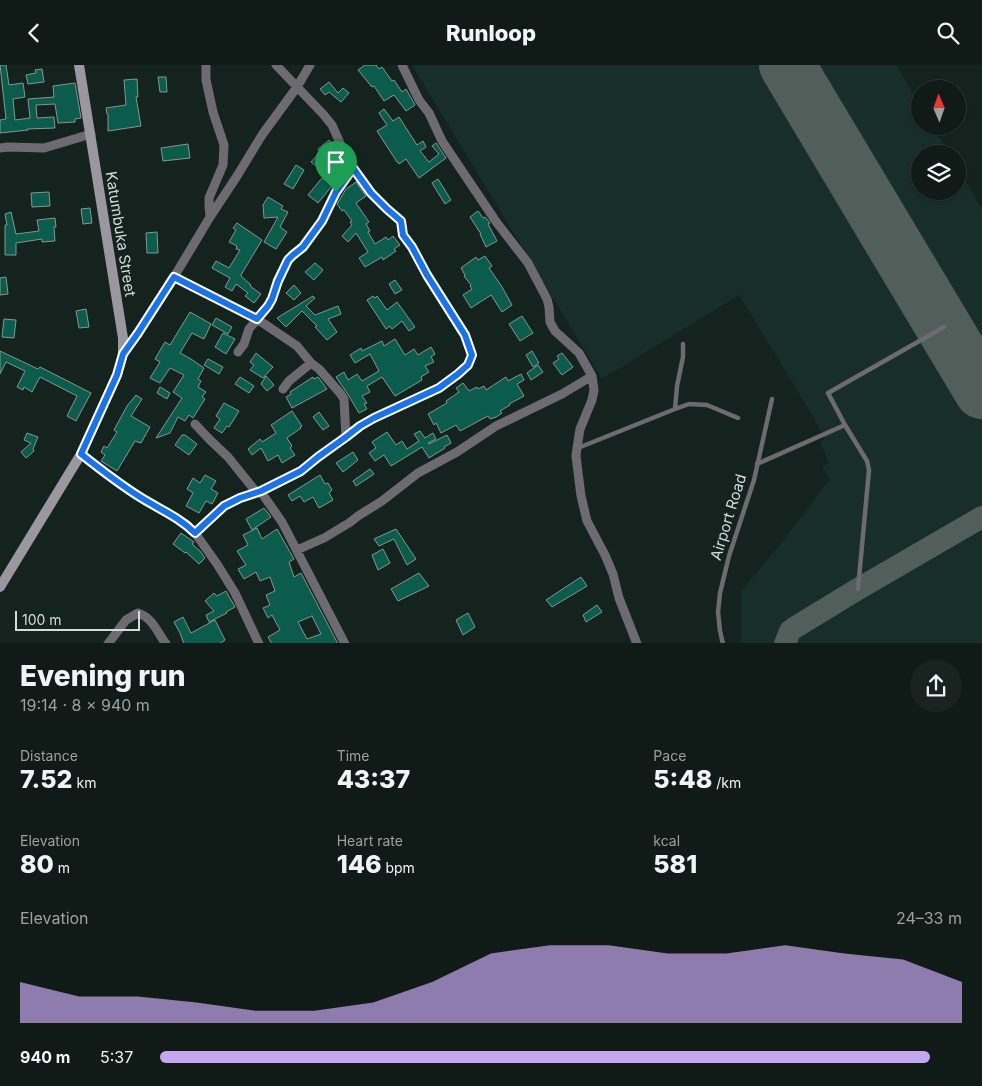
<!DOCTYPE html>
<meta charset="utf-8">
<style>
:root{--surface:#101a17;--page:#192320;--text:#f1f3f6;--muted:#9ca1a1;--line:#303836;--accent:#c5a6f0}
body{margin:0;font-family:Inter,sans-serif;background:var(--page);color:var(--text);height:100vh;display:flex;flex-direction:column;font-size:19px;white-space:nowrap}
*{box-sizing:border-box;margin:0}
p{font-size:16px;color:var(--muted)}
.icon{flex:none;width:28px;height:28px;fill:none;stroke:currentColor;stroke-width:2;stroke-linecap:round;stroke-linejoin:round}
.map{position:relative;height:578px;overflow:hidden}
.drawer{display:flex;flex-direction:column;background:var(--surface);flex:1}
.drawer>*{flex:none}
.needle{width:32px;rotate:358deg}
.buttons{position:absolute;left:911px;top:15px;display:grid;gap:10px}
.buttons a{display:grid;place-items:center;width:55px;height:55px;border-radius:50%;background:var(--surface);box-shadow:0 1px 4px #0004,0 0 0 1px var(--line);font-size:25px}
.scale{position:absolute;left:15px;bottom:12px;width:125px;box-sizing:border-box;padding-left:5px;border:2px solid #d5dddb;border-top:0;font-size:14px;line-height:18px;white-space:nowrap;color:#d5dddb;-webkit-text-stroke:4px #15231f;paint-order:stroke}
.pin{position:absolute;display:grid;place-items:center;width:42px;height:42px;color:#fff;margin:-51px -21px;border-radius:50% 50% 50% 0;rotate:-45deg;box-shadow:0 0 5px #0007}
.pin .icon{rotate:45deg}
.round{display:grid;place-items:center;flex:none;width:52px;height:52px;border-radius:26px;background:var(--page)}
.headline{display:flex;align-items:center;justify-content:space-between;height:85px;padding:0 20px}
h1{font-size:28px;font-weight:800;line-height:38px}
.metrics{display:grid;grid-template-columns:repeat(3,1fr);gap:8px;height:85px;padding:5px 20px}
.metrics div{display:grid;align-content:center}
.metrics b{font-size:25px;font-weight:800}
.metrics small{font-size:14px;font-weight:400}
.metrics p{font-size:14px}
.chart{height:140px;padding:10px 20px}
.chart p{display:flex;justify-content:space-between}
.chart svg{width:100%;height:90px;margin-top:5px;fill:var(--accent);opacity:.7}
ul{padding:0 20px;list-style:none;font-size:16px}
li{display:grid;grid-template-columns:80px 60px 1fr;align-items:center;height:38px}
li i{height:12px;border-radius:6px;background:var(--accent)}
header{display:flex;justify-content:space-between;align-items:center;height:65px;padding:0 20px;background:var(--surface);font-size:22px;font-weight:800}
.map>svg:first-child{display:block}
.built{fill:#182e29}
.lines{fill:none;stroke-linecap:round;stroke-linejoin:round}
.taxiway{stroke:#525e5a;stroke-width:22}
.runway{stroke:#525e5a;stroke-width:56}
.building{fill:#0c5c4d;stroke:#869691;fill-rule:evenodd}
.service{stroke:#6d6b71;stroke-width:4.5}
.minor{stroke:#6d6b71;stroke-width:9}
.secondary{stroke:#9a97a0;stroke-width:10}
.route-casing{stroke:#fff;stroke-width:10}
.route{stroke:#1a73e8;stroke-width:6}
.labels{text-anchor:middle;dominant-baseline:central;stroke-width:4;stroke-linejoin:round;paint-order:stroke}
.street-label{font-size:15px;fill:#d5dddb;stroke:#15231f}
</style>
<header><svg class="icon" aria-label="back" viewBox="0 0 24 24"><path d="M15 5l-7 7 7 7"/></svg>Runloop<svg class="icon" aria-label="search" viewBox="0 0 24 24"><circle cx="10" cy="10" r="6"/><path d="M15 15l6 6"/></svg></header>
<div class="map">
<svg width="982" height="579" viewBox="0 0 982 579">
<rect width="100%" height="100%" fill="#15231f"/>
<path class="built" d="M412,0H896L920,40V61H933L949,89H920V126H958V103L982,144V578H741V526L779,481L830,414L822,402L829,398L820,377L825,374L814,353L739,230L602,314Z"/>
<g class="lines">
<path class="taxiway" d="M785,579L790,566L794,563L858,524L982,452"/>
<path class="runway" d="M787,0L982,326"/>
</g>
<path class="building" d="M0,0H6L9,20L23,18L25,32L13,34L15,55L30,53L28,34L54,32L53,21L75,18L81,53L75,54V57L58,58L55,39L36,40L37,53L54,52L55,63L27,64L28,65L0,68V55L6,54Z
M365,0H376L379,4L382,2L392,16L394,15L402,27L406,24L415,40L406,46L394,30L384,36L374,21L372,22L358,5Z
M42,4L44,17L28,19L26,10L36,8L35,5Z
M158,12H166L167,27H160Z
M137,14L138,32H136L141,61L108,66V49H107L106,43L126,40L124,15Z
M329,17L338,28L343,23L349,28L341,37L329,27L325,30L320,24Z
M384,44L393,56L399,52L417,80L423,76L426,82L420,86L429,97L439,89L432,81L436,78L446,93L419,113L406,94L399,99L398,97H397L377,66L387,60L379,48Z
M329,75L335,82L338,88L326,98L332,103L326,109L311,97L320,87L318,84Z
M188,79L190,93L163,96L161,83Z
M296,100L304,105L293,124L284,119Z
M322,113L332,121L318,138L308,130Z
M438,114L451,135L445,139L432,118Z
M356,117L366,131L356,138L369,157L366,159L370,166L368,167L375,179L386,172L388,175L393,171L400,180L394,184L396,186L383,195L382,192L365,202L359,193L368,187L356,168L348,177L342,171L352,160L350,157L352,156L344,145L342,146L337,139L346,124Z
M49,127L50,141L32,142L31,128Z
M268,132L283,141L281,144L288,147L280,162L287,167L276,184L264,177L278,152L264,153L263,140Z
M90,143L92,158L83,159L81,144Z
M478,146L483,153L485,152L490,158L488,159L497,176L486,182L480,169H481L470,152Z
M11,147L16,169L39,166L37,155L55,153L56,162H54L55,176L42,177V174L16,178V190H5V160H7L5,149Z
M237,158L262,175L241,210V211L251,220L250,221L261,229L254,238L245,231L248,228L236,219L232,226L225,222L230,213L212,203L216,196L229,203L240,185L236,184L237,181L229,177L236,165L233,163Z
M157,167L158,188H147L146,168Z
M485,191L492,201L489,203L502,222L512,240L502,247L491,230L471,243L463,230L472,224L470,221L471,220L464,211L465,210L461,203L476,192L478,195Z
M315,198L323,205L314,215L305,207Z
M6,212L8,229L0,230V213Z
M395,215L402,225L395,229L389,219Z
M294,220L301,228L294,235L286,228Z
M313,231L315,233L306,241L315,250L338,241L341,249L328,254L337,267L327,275L315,262L317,261L302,246L286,262L277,253Z
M373,231L375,233L377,231L387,245L397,237L415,262L409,266L402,256L392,264L390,261L386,264L367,235Z
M86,244L89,262L79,263L76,246Z
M190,247L211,259L204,274L192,268L180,288L191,294L204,303L198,314L201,316L198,322L206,327L202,332L205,334L193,353L189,350L185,356L178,352L170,368L156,373L182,333L173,327L184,310L170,303L160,318L150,313L160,297L155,294L165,277L170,280Z
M522,251L533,268L520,276L509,259Z
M216,253L232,262L228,269L212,260Z
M4,254L16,255L14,273L2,272Z
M223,268L235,274L226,289L215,282Z
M395,274L405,290L414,284L418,290L431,282L435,289L431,292L434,297L425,301L429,307L421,312L422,315L395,331L382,312L367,321L370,327L362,331L367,338L364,339L367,344L359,348L349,331L336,312L344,307L348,315L357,309L362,316L379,306L370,289L355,298L350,290L361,283L362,286L382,276L384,281Z
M0,286L38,304L40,302L91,328L76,356L67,351L77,331L40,312L32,327L24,322L23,325L17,322L25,306L6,297L0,309Z
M532,286L539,298L533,302L526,290Z
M256,288L273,302L263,313L250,305L254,300L250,297Z
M562,288L573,302L562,310L553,298L559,294L557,291Z
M208,294L223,302L219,309L204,300Z
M538,300L543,307L531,315L527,308Z
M521,309L524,315L517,319L524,331L509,339L510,340L500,346L502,348L496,352L490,354L488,351L460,366L456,360L441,368L436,358L434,360L428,349L447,338L446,336L459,327L456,323L463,318L469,326L477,322L478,324L484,321L486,325L506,312L508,316Z
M266,311L274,320L267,326L261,319Z
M240,312L254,321L249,328L235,319Z
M313,312L314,314L318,312L327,324L292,343L286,332L291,329L290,327Z
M160,322L170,328L167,334L157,328Z
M136,330L142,334L131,351L150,362L141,378L135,376L117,406L101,396L105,390L101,387L104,381L107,383L117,367L114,365L127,341Z
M224,338L239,346L229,362L227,361L222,368L214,363L220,354L216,351Z
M292,346L302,361L300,362L301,363L287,373L292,381L290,383L295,390L282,398L278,390L268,396L261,383L252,390L248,384L260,374L262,377L276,368L271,360Z
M319,347L329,361L323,365L313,352Z
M420,366L425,373L433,368L436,374L428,378L429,379L447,370L451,378L444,382L445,383L429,393L422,382L391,401L384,390L375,396L369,388L376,383L372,377L387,367L396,380L402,376L407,384L419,376L414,369Z
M27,368L38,372L33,384L34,386L26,393L21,387L31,378L24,375Z
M182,370H185L197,379L189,390L175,380Z
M353,387L358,395L343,407L336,398Z
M370,404L374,409L356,421L353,416Z
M205,410L216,416L211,424L218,428L212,439L206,436L199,448L186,441L193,428L187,424L193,413L200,418Z
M320,410L325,419L328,418L332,425L329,428L333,435L319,443L313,432L304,437L300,431L292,436L288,430Z
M264,443L271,452L252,465L246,454Z
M257,463L262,474L277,464L294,494L289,497L294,512L301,508L338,579H272L268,572L280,565L272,550L268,553L263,543L270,540L266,530L275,526L270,512L260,516L256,507L244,514L238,504L246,500L237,486L248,480L243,470ZM312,551L321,569L307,574L298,557Z
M396,464L416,494L407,500L394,474L379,481L374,474Z
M181,468L194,477L192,479L200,486L205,493L199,499L186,487L185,488L173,479Z
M383,484L390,498L378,505L372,490Z
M419,508L429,521L398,536L391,524Z
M581,512L587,521L552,542L546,535Z
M226,526L235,542L226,547L227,548L209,557L206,550L214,546L205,536L214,528L217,531Z
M597,540L602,547L586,557L583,550Z
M468,548L475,562L463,570L456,555Z
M183,552L191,568L215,555L225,575L219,579H184L180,568L174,557Z"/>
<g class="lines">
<path class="service" d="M675,344L677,321L683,292V279
M845,360L867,396L869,405L858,524
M578,383L675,344L689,339L707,340L738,353
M757,399L845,360L828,328L944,262
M723,579L720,566L718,547L720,528L729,491L754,415L772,334"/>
<path class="minor" d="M206,0V15L213,47L224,80L223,100L209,133V141L210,152
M402,0L419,35L429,48L442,76L450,88L497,158L528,198L547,234L549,242L550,257L555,266L579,288L592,311L594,325L592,335L580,364L577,383L576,391L581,431L587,456L605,490L613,509L619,533L637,579
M0,83L8,82L44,83L91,69
M174,212L257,254L297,281L311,298L319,304L340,328L344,334L346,372
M238,287L244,279L249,264L268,241L272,234L277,216L288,195L293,190L303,182L322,156L336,127L353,103
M123,289L138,268L174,212L210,152L237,111L262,70L297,22L310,0
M283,324L289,316L311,298
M195,359L209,374L228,392L257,428
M81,389L108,410L140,432L186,459L195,468L217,499L235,528L259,579
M261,427L282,457L345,579
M195,468L224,441L240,433L261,427L301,406L346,372L360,361L374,353L439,323L459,309L468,300L472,290L465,270L427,210L412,182L403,170L401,156L387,144L371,128L353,103L343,85L332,60L323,49L276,0
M297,485L324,473L349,458L358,451L382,436L418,408L457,387L496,361L562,329L592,311
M108,579L126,555L138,548C153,553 157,567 166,579"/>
<path class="secondary" d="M0,522L81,389L117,310L123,289V273L79,0"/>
</g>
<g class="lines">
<g class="route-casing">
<path id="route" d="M353,103L371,128L387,144L401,156L403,170L412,182L427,210L465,270L472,290L468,300L458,309L439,323L374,353L360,361L346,372L318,392L301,406L261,426L240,433L224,441L195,468C179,452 159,444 140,432C119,419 100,404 81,389L117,310L123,289L138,268L174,212L257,254L268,241L272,234L278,216L288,195L293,190L303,182L322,156L336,127Z"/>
</g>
<use href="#route" class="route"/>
</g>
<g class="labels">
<g class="street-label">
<text transform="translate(121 169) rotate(81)">Katumbuka Street</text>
<text transform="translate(728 452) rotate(-73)">Airport Road</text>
</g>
</g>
</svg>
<div class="buttons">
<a><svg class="needle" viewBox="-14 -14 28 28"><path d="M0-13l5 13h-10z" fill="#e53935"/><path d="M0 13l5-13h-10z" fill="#9ca1a1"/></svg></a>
<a><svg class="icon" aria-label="layers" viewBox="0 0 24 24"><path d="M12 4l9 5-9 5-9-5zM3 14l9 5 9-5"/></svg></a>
</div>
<div class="scale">100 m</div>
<div class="pin" style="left:336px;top:127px;background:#1e9e55"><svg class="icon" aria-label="arrive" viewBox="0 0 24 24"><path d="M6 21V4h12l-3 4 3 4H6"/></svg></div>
</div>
<section class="drawer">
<div class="headline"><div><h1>Evening run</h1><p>19:14 · 8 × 940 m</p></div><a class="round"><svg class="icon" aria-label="share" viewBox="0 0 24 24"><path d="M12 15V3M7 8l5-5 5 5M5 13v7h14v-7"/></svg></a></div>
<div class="metrics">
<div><p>Distance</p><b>7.52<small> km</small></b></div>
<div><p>Time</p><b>43:37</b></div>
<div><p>Pace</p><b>5:48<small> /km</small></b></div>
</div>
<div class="metrics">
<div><p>Elevation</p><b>80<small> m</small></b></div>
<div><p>Heart rate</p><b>146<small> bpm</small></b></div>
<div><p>kcal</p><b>581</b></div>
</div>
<div class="chart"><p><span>Elevation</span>24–33 m</p>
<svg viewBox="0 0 160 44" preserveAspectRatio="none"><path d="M0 44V24L10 31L20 31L30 34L40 38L50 38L60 34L70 24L80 10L90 6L100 6L110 10L120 10L130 6L140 10L150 13L160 24V44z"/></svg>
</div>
<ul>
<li><b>940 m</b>5:37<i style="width:96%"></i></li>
</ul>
</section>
